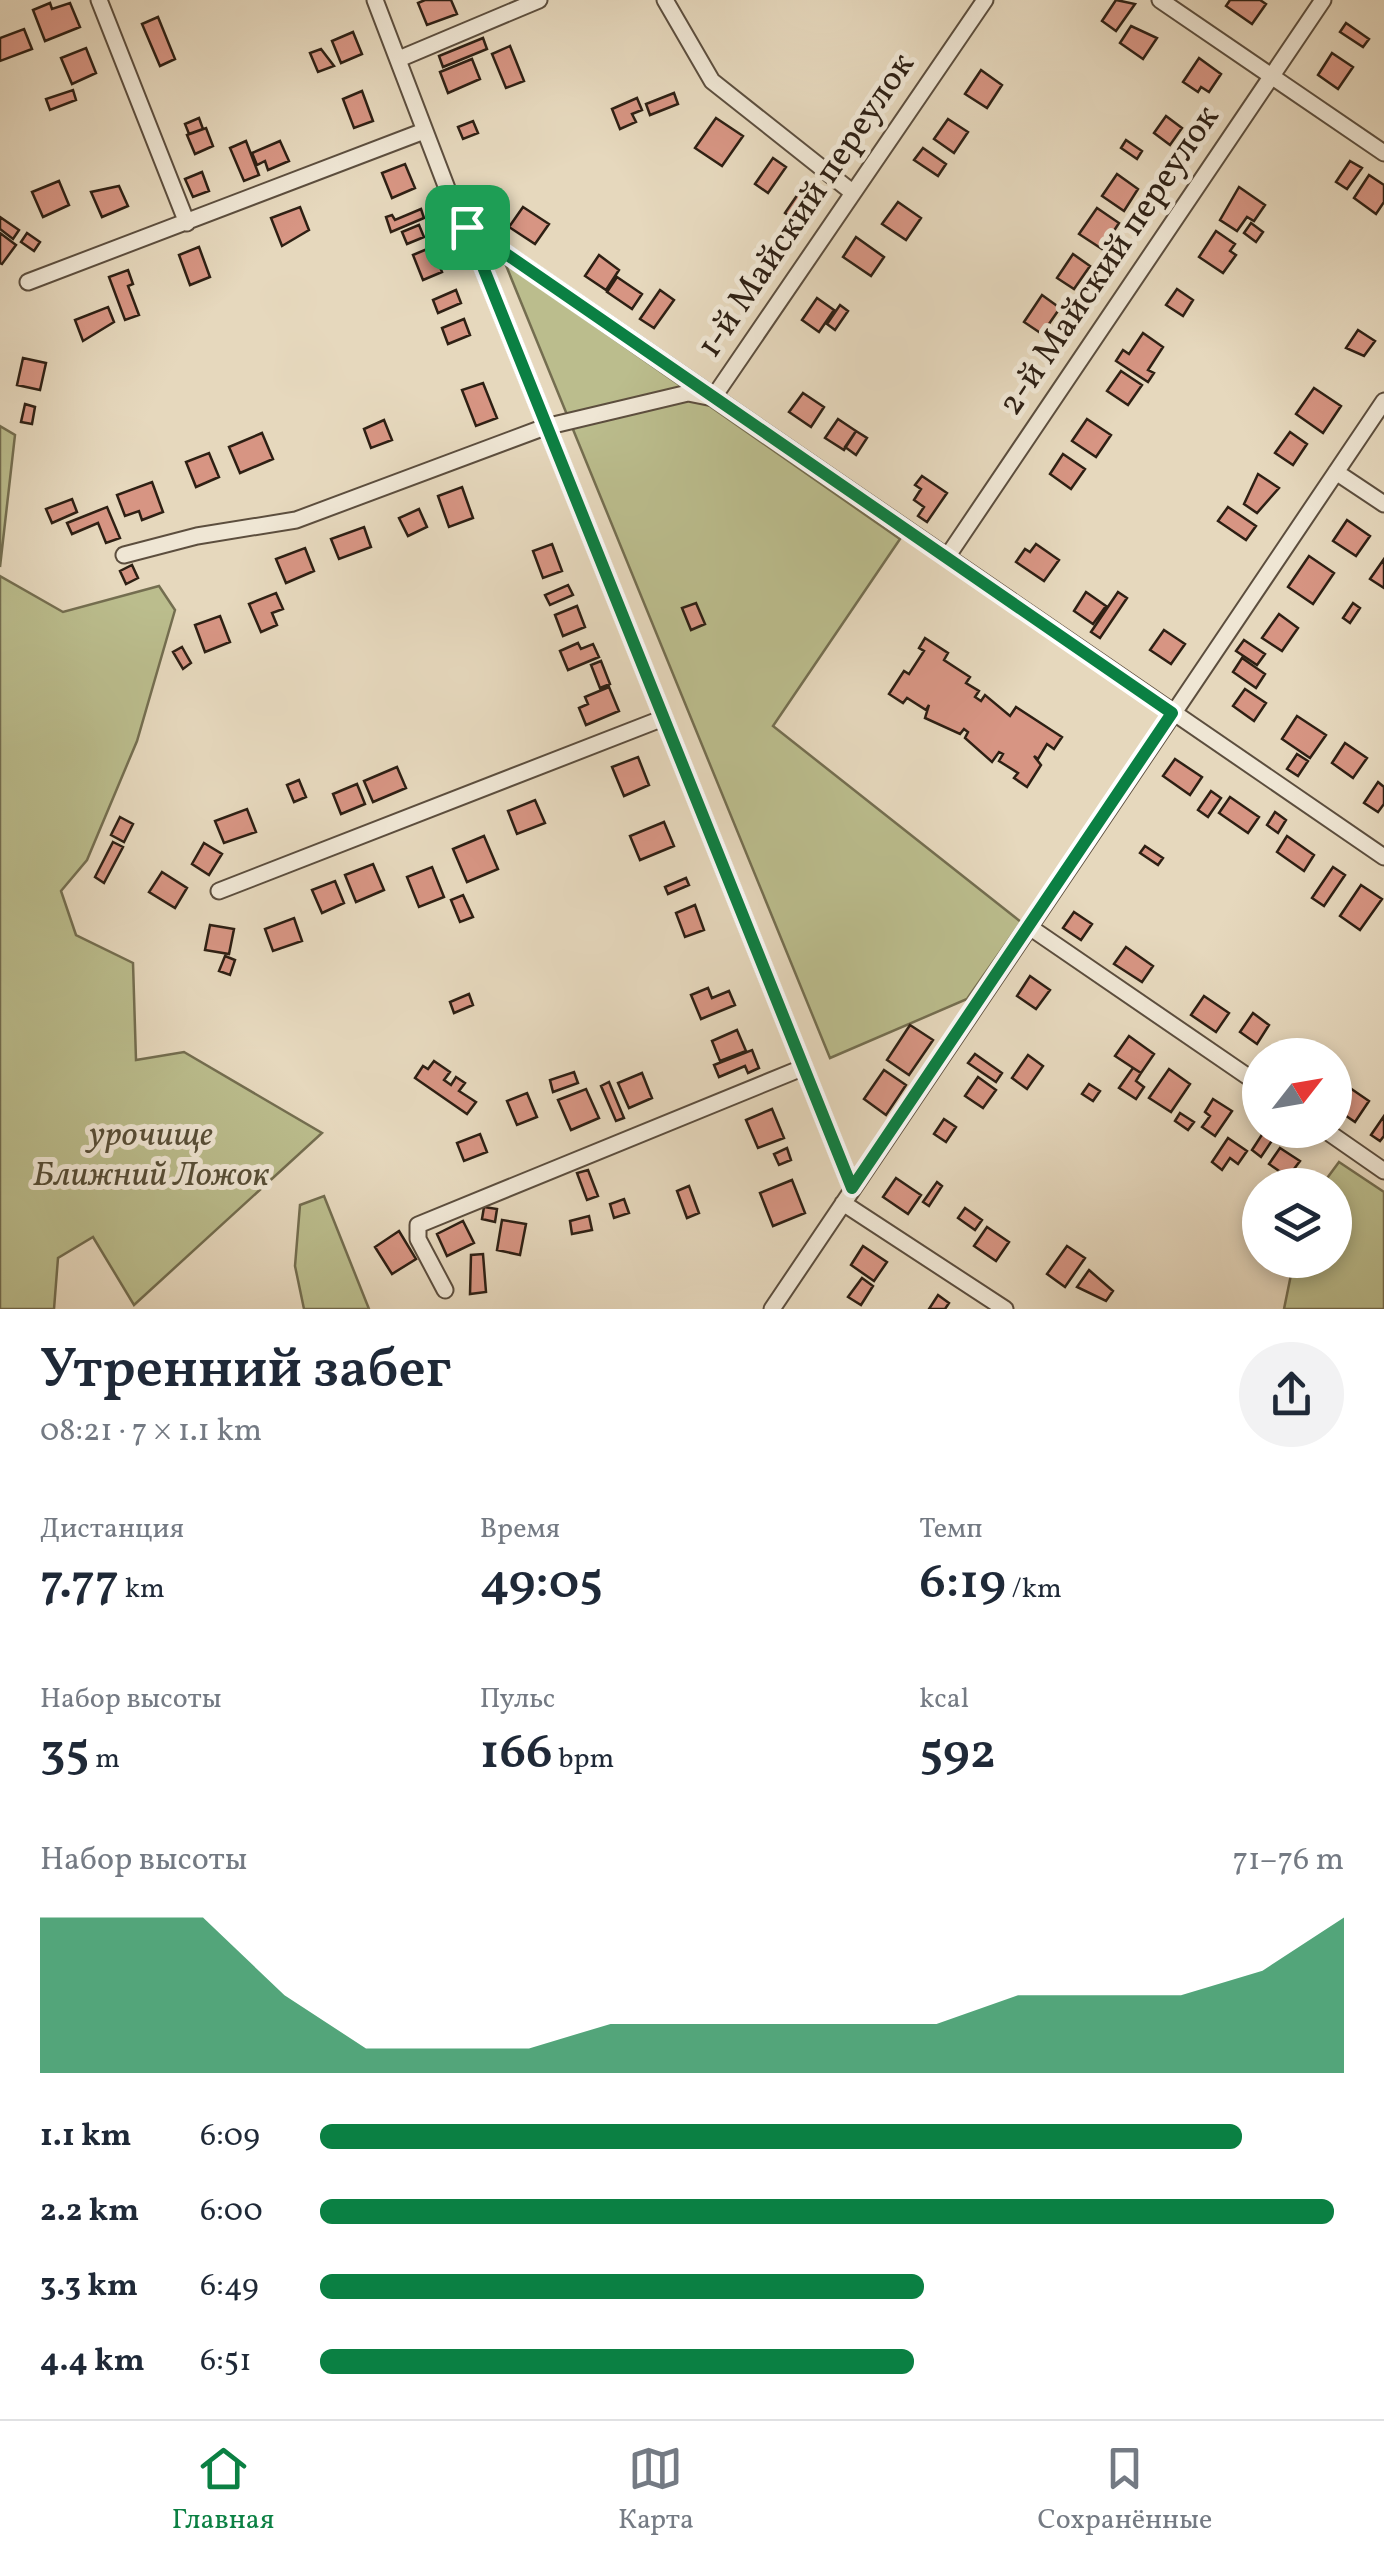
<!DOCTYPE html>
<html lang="ru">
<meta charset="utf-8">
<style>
:root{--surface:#fff;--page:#f2f2f3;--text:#1f2937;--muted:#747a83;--line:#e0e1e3;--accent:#0b8043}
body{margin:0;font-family:Vollkorn,serif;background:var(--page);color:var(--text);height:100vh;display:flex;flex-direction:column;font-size:38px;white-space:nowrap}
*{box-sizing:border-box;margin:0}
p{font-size:32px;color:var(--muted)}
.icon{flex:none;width:55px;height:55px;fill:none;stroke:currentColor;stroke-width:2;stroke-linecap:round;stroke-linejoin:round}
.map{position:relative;height:1309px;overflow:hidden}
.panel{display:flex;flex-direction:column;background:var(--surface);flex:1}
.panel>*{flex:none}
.needle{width:65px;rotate:59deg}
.buttons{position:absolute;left:1242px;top:1038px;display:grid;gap:20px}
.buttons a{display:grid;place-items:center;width:110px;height:110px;border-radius:50%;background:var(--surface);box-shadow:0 5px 15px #0003;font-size:50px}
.pin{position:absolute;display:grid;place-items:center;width:85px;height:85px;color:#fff;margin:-42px;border-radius:20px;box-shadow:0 5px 15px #0006}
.round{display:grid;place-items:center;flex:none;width:105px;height:105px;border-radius:52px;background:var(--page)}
.head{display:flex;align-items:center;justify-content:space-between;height:170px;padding:0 40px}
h1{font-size:55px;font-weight:600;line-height:75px}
.stats{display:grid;grid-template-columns:repeat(3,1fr);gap:15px;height:170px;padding:10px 40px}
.stats div{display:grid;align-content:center}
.stats b{font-size:50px;font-weight:600}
.stats small{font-size:28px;font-weight:400}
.stats p{font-size:28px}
.chart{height:280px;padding:20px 40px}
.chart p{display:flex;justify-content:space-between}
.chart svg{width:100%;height:180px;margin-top:10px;fill:var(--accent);opacity:.7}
ul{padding:0 40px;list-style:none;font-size:32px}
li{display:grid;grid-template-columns:160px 120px 1fr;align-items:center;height:75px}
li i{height:25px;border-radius:12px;background:var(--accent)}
.tab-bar{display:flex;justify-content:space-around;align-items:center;height:140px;border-top:2px solid var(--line);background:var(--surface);font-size:28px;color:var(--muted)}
.tab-bar a{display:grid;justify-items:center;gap:5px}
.tab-bar .selected{color:var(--accent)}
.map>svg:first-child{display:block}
.green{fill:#bbbd8d;stroke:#746e50;stroke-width:2.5}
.building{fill:#d79583;stroke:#2e2014;stroke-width:2.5}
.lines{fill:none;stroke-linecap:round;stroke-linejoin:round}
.minor-casing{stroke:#5c4e3e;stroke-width:19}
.minor{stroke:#efe6d4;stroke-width:15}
.route-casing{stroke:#fff;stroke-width:20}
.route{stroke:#0b8043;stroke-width:12}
.labels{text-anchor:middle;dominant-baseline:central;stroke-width:10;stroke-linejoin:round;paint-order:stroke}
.street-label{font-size:35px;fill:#2e2014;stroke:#efe6d4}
.park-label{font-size:35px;font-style:italic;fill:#584f38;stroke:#efe6d4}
</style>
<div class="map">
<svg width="1384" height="1309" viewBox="0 0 1384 1309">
<rect width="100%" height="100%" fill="#e6d8bd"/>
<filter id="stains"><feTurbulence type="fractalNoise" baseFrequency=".002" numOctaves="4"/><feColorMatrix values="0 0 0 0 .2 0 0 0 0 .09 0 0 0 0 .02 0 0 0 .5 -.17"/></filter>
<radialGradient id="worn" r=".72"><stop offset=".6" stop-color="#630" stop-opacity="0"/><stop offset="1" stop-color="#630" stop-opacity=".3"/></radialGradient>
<path class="green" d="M505,263L900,539L773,726L1021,922L967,999L830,1058Z
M0,426L15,435L0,567Z
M0,576L63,612L159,586L175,610L137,741L87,860L61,891L76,935L133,963L136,1060L184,1052L322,1133L134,1305L93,1237L58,1258L54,1309H0Z
M1339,1162L1384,1192V1309H1284L1294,1260H1335V1185H1322Z
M324,1196L369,1309H304L295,1266L300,1205Z"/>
<path class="building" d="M425,0H451L457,14L427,25L418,3Z
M1116,0L1135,4L1116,31L1102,21Z
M1230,0H1260L1266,4L1252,24L1226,6Z
M50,3L52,9L70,3L80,27L45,41L33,10Z
M158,17L175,59L160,66L142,24Z
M1346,23L1369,39L1363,47L1340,32Z
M1131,26L1157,38L1143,59L1120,43Z
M24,29L32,49L0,61V38Z
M353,32L362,54L341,63L332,41Z
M483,38L487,49L443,67L439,56Z
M510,46L524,81L506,88L492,54Z
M86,48L96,73L72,84L61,58Z
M321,49L334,66L318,72L310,53Z
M1332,53L1353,67L1338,89L1318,75Z
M1199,58L1221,74L1209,92L1201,87L1198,92L1183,82Z
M472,59L480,79L448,93L440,72Z
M981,70L1002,85L987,108L965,94Z
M73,90L76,100L50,110L46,99Z
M362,91L373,121L354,128L343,99Z
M674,93L678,104L650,115L646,104Z
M637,98L642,110L632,114L636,122L620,129L612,109Z
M1166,116L1182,128L1170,145L1154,133Z
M199,118L203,129L189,134L185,124Z
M716,118L743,136L722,166L695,148Z
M948,119L968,132L954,153L934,139Z
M473,121L478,133L463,139L458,127Z
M206,128L213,146L195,154L187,135Z
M1126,140L1142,151L1137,159L1121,148Z
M246,141L259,175L244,181L230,148Z
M280,141L289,161L268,170L265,161L257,165L252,153Z
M923,148L946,164L938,176L914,160Z
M773,158L786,167L768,193L755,184Z
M1350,161L1362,168L1347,189L1336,182Z
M405,164L415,188L392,198L382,173Z
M202,172L209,191L193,197L185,179Z
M1117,174L1138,189L1124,211L1102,196Z
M1369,175L1384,185V202L1376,214L1354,198Z
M59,181L69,205L43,217L32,192Z
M119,186L128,206L102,217L91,192Z
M1239,187L1265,205L1254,221L1247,217L1237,231L1220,220Z
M800,191L817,203L802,225L785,213Z
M898,202L921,218L906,240L882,224Z
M300,207L309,230L282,246L271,218Z
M523,207L549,224L535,244L509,227Z
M1097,208L1119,223L1102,249L1079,234Z
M421,209L424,218L391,232L386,217L392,215L395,220Z
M0,217L19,230L13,239L0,229Z
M1251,223L1263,232L1256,242L1244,233Z
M419,225L424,237L407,244L402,232Z
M1216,231L1235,244L1230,251L1236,255L1223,273L1199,257Z
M0,233L16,245L2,264L0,263Z
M27,233L40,242L34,251L21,242Z
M856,237L884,257L871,276L843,257Z
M199,247L210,277L190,285L179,255Z
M432,247L442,272L423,280L413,255Z
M1073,254L1090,266L1074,289L1057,278Z
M599,255L619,270L606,290L585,276Z
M128,270L133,284L128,286L139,315L125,320L109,277Z
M617,277L642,294L632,309L607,292Z
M751,283L763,292L756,301L744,293Z
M1177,289L1193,300L1183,316L1166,305Z
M456,290L461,303L438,313L433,300Z
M660,290L674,300L654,328L640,319Z
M1042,295L1060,308L1042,334L1024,322Z
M817,298L834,310L819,332L802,320Z
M840,305L848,311L835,330L827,324Z
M108,307L114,322L83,341L75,320Z
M464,319L470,335L448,344L442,328Z
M1358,330L1375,341L1364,356L1346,348Z
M1143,333L1163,347L1148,370L1154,373L1148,382L1116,361L1123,350L1129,354Z
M23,358L46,363L40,390L17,385Z
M1121,371L1142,385L1128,405L1107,391Z
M483,383L497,418L476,426L462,390Z
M1314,388L1341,406L1323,433L1296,414Z
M803,393L824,407L811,427L789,412Z
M25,404L35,407L32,424L21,422Z
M838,419L856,431L844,450L825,438Z
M1087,419L1111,435L1096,457L1072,441Z
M384,420L392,440L371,448L364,429Z
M856,431L867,438L856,455L845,447Z
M1290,432L1307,444L1293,465L1275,453Z
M262,433L273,459L240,473L229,447Z
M209,453L219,477L196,487L186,462Z
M1063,454L1085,469L1071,489L1050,474Z
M1258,474L1279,488L1257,513L1244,504Z
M922,476L947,493L927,522L918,516L924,507L914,500L921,489L915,485Z
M152,482L163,512L142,520L139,511L125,516L117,495Z
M462,487L473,518L449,527L438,496Z
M72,499L77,512L52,523L46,509Z
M107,507L120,538L106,543L98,523L72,534L67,523Z
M1228,507L1256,526L1246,540L1218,521Z
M419,509L427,527L408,536L399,518Z
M1347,520L1370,536L1356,556L1333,541Z
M364,527L371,547L339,559L331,539Z
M552,544L562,571L543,578L533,551Z
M1036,544L1059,560L1044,581L1016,562L1025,549L1030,552Z
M305,548L314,571L286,583L276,559Z
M1309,556L1334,573L1313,604L1288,587Z
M1384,559V588L1370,579Z
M132,565L138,578L126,584L120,571Z
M568,585L573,595L550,605L545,595Z
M1086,592L1106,606L1093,624L1074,611Z
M1118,592L1127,598L1100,638L1091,632Z
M276,593L283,609L272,613L277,625L261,632L249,604Z
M696,603L705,624L691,630L682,608Z
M1353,603L1360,608L1350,623L1343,618Z
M577,606L585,627L563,636L555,615Z
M1279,614L1298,628L1282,651L1262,638Z
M220,616L230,642L205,652L195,625Z
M1164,630L1185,644L1171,664L1150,650Z
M925,638L948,653L944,660L970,677L966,683L979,691L975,697L981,701L985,695L1010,716L1016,707L1062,737L1054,749L1047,744L1038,759L1034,756L1041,765L1027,787L1014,778L1018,773L999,761L1003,754L999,752L992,762L965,738L968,732L964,729L960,734L925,718L929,705L926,710L907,698L903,703L889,694L904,671L909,674L924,651L919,648Z
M1244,640L1265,654L1257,665L1236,651Z
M578,643L581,649L593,644L599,657L568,670L560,651Z
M182,647L191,663L183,669L173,652Z
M1242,658L1265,674L1256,688L1233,672Z
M601,661L610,684L600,688L591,665Z
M609,687L619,711L586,725L579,708L588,704L585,697Z
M1245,689L1266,703L1254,721L1233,706Z
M1297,716L1326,735L1310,758L1282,739Z
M1345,743L1367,758L1353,778L1332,763Z
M1297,754L1308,761L1298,776L1287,769Z
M638,757L649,785L624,796L612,767Z
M1175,759L1202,777L1190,795L1163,776Z
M397,767L406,788L373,802L364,781Z
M299,780L306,797L294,802L287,785Z
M1378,782L1384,787V804L1378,812L1364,803Z
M357,784L365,804L341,814L333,794Z
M1211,791L1221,798L1208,817L1198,810Z
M1230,797L1259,817L1248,833L1219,813Z
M535,800L545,823L517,834L508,811Z
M247,809L256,832L224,843L215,821Z
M1275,812L1286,820L1278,833L1267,825Z
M120,817L133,824L124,842L111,835Z
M664,822L674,846L640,860L630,836Z
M484,836L498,869L467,882L453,849Z
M1287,836L1314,855L1304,871L1277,852Z
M113,842L123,847L104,883L95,877Z
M204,843L222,854L209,875L192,864Z
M1145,846L1163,858L1158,865L1140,853Z
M373,864L384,890L356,902L345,875Z
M432,867L444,897L419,907L407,877Z
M1333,867L1345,875L1324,906L1312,898Z
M162,872L187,888L175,908L149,892Z
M686,878L689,885L668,894L665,887Z
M335,881L344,903L322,913L312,890Z
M1361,885L1382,899L1360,930L1340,916Z
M463,895L473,917L460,922L451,900Z
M695,905L704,930L685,937L676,913Z
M1074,912L1092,924L1081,940L1063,928Z
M294,918L302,941L273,951L265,929Z
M210,925L234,929L229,954L205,950Z
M1126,947L1153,966L1142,982L1114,964Z
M225,956L235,960L230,975L219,971Z
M1030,976L1050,990L1036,1009L1017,996Z
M708,988L712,998L729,991L735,1005L701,1019L691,995Z
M469,994L473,1005L454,1013L450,1002Z
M1204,996L1229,1013L1216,1032L1191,1015Z
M1253,1013L1269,1025L1257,1044L1240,1032Z
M910,1025L933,1040L909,1075L887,1060Z
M737,1030L746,1051L720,1061L712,1041Z
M1129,1036L1154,1054L1141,1073L1115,1056Z
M752,1050L759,1068L748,1073L745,1066L719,1077L714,1065Z
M975,1054L1002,1073L996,1082L968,1063Z
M1028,1055L1043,1066L1027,1089L1012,1078Z
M434,1061L450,1072L444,1080L451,1085L456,1077L465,1083L459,1091L476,1102L467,1114L415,1078L423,1066L428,1069Z
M1133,1068L1141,1073L1136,1081L1144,1087L1136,1099L1119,1088Z
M1169,1069L1190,1084L1171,1112L1149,1098Z
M884,1070L906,1085L886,1115L864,1099Z
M574,1072L578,1083L553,1092L550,1080Z
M642,1073L652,1098L629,1108L618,1083Z
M978,1077L996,1090L983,1108L965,1096Z
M609,1082L624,1118L616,1121L601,1086Z
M1089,1084L1100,1091L1093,1101L1082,1094Z
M1350,1088L1369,1101L1355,1122L1336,1109Z
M586,1089L599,1118L571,1130L558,1100Z
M527,1093L537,1117L517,1125L507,1101Z
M1213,1099L1232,1111L1215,1136L1202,1127L1210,1116L1205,1112Z
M772,1109L784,1138L758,1148L746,1120Z
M1180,1113L1194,1122L1188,1130L1175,1121Z
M1384,1116V1136L1380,1141L1371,1135Z
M944,1119L956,1127L946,1142L934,1134Z
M1265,1130H1279L1261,1157L1252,1150Z
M480,1134L487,1152L464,1161L457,1143Z
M1228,1138L1247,1151L1238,1164L1230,1158L1222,1170L1212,1162Z
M787,1148L791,1160L779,1165L774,1154Z
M1280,1148L1300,1161L1288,1177L1269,1164Z
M588,1170L598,1196L587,1200L577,1173Z
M896,1178L921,1195L908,1214L883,1197Z
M792,1180L805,1213L773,1226L760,1193Z
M937,1182L942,1186L929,1206L923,1202Z
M689,1186L699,1213L687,1218L677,1191Z
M624,1199L629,1213L614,1218L610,1204Z
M484,1207L497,1209L495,1222L482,1219Z
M965,1208L982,1220L975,1230L958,1218Z
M589,1216L592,1230L572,1234L570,1221Z
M502,1220L526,1224L520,1255L497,1250Z
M463,1221L474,1243L447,1256L437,1234Z
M987,1227L1009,1242L996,1261L974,1246Z
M399,1231L416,1259L392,1274L375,1247Z
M863,1246L887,1262L874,1281L851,1265Z
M1067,1246L1085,1258L1065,1287L1047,1274Z
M483,1254L486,1292L470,1294L471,1255Z
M1089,1270L1113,1291L1106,1301L1077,1287Z
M862,1278L873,1286L861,1305L848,1297Z
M938,1295L949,1303L945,1309H929Z"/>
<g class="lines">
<g class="minor-casing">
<path id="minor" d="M99,0L187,223
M375,0L448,191L467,227L1384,857
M665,0L712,81L852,192
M1160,0L1384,153
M399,59L539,0
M467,227L852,1188
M28,282L424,131
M1336,472L1384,504
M124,555L197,536L296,520L545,427L688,393L713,398L985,0
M947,557L1323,0
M219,891L661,719
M1031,928L1260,1085
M1325,1130L1384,1171
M843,1203L1005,1309
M445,1290L418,1239V1225L802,1068
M772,1309L1384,401"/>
</g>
<use href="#minor" class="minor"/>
</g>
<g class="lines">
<g class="route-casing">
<path id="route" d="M467,227L1172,713L852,1188Z"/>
</g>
<use href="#route" class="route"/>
</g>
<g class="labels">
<g class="street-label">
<text transform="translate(807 206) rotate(-56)">1-й Майский переулок</text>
<text transform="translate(1110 261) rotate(-56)">2-й Майский переулок</text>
</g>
<g class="park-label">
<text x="151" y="1136">урочище<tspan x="151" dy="40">Ближний Ложок</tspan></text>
</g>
</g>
<rect width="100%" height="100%" filter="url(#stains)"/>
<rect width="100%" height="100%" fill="url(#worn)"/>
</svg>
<div class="buttons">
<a><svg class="needle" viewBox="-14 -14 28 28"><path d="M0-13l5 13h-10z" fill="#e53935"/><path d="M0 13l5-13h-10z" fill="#747a83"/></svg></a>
<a><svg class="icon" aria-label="layers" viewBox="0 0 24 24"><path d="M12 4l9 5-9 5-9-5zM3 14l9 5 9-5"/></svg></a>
</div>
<div class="pin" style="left:467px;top:227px;background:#1e9e55"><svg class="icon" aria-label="arrive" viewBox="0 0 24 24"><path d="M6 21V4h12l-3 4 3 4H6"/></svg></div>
</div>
<section class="panel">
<div class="head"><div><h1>Утренний забег</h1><p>08:21 · 7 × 1.1 km</p></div><a class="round"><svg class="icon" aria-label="share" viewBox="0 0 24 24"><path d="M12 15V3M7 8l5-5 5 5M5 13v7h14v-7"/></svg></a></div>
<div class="stats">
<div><p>Дистанция</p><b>7.77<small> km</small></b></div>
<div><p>Время</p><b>49:05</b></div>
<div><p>Темп</p><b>6:19<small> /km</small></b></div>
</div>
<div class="stats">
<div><p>Набор высоты</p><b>35<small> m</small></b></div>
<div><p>Пульс</p><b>166<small> bpm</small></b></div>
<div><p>kcal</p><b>592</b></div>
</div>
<div class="chart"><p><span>Набор высоты</span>71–76 m</p>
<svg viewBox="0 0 160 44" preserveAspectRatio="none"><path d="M0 44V6L10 6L20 6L30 25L40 38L50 38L60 38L70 32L80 32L90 32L100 32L110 32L120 25L130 25L140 25L150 19L160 6V44z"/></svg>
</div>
<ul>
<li><b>1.1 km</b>6:09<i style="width:90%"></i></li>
<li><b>2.2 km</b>6:00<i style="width:99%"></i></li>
<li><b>3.3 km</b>6:49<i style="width:59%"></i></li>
<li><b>4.4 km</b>6:51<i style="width:58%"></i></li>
</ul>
</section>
<nav class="tab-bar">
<a class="selected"><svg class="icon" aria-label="home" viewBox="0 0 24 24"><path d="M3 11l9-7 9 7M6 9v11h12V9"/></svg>Главная</a>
<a><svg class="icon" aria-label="map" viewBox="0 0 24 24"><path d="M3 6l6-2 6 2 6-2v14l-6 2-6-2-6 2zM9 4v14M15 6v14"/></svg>Карта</a>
<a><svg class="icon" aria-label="saved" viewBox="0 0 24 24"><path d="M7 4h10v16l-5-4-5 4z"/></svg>Сохранённые</a>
</nav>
